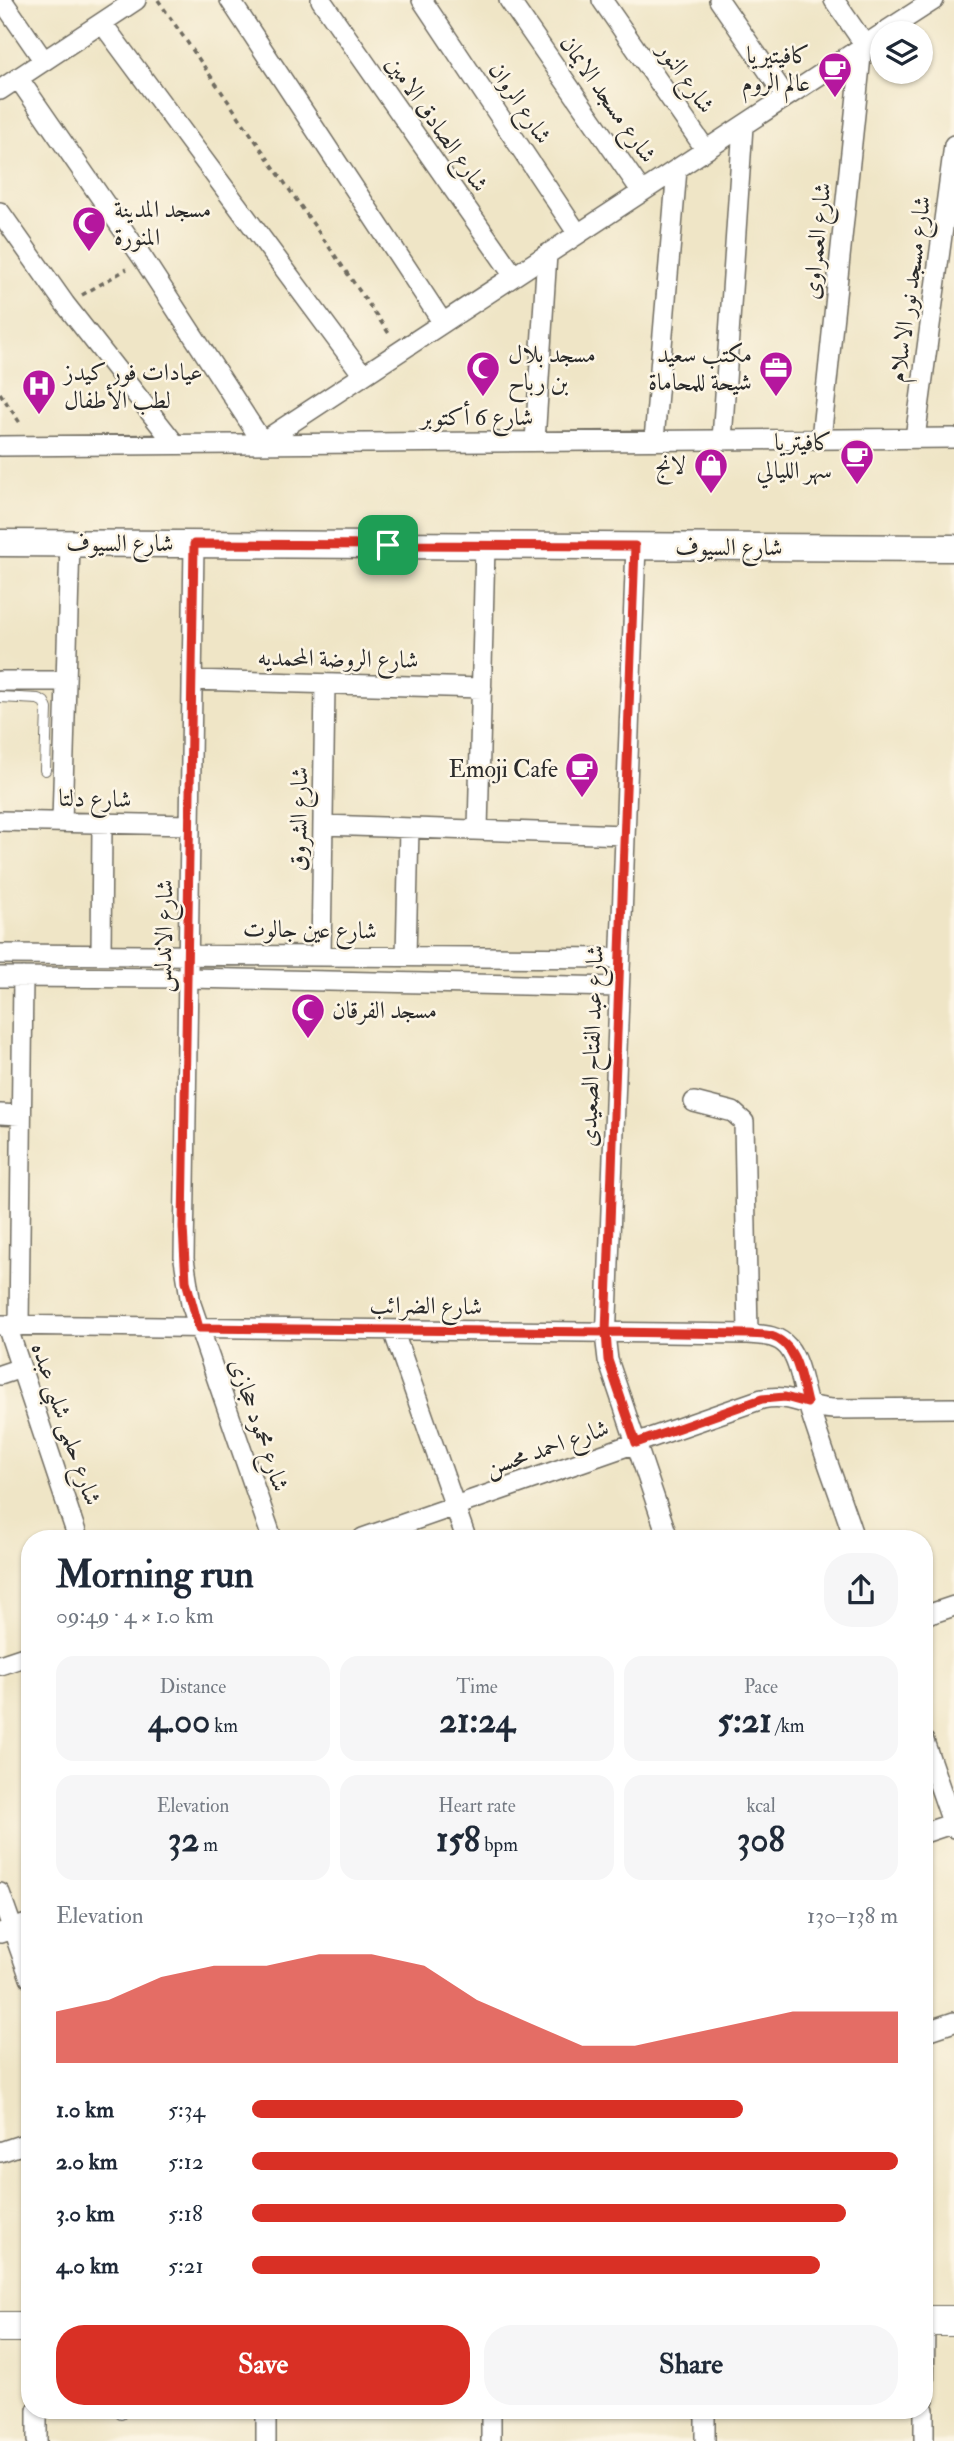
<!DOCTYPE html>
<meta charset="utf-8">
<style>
:root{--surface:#fff;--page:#f6f6f7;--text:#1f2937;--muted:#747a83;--accent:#d93025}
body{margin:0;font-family:"IM FELL Double Pica",Amiri,serif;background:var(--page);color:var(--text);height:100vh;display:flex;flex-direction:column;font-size:26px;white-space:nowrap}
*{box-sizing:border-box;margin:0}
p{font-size:23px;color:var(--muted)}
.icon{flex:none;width:38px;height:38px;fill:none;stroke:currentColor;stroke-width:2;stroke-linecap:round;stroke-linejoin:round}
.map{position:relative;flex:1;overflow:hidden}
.details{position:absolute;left:21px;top:1530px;width:912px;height:889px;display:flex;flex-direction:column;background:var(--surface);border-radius:28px;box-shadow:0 2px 5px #0004}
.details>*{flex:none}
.fabs{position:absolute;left:870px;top:21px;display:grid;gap:14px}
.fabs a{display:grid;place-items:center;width:63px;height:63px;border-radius:50%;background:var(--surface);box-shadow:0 2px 5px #0004;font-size:35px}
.pin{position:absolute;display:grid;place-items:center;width:60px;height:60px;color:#fff;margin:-30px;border-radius:14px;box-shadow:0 4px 10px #0006}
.round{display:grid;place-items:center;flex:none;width:74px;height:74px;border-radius:28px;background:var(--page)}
.headline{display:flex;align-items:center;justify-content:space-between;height:119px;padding:0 35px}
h1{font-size:38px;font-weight:700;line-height:52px}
.figures{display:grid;grid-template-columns:repeat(3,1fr);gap:10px;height:119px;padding:7px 35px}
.figures div{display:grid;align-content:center;border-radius:18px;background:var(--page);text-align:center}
.figures b{font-size:35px;font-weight:700}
.figures small{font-size:19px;font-weight:400}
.figures p{font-size:19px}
.chart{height:196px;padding:14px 35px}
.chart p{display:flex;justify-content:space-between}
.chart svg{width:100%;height:126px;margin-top:7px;fill:var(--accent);opacity:.7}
.button{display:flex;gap:14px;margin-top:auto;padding:14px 35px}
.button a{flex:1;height:80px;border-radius:28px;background:var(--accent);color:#fff;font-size:28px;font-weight:700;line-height:80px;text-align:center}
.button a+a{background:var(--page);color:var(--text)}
ul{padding:0 35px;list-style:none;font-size:23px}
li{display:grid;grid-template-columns:112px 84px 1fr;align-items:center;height:52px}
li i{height:18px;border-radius:9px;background:var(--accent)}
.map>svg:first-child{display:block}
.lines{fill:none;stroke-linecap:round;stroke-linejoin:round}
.service-casing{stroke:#706c61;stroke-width:12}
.minor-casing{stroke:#706c61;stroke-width:22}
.secondary-casing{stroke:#706c61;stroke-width:29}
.primary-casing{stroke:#706c61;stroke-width:32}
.path{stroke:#706c61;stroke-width:3.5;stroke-dasharray:5 5;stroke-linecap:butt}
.service{stroke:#fff;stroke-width:10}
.minor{stroke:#fff;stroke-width:19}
.secondary{stroke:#fff;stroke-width:26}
.primary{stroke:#fff;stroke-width:30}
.route-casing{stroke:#fff;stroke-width:14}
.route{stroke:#d93025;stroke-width:9}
.labels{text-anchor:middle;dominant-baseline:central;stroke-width:5;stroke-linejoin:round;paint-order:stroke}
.poi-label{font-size:24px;fill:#2b2b2b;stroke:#fcf5e5;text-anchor:end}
.street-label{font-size:24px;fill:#2b2b2b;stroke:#fcf5e5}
</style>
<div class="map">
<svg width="954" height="2441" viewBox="0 0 954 2441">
<rect width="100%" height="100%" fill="#fcf5e5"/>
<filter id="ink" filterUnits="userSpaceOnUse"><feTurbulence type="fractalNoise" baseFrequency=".0143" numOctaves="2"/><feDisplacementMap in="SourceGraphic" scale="14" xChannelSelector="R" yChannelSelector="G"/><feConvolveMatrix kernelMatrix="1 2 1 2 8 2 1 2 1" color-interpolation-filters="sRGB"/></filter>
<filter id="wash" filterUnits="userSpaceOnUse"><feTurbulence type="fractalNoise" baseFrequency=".00686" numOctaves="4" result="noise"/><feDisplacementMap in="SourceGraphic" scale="28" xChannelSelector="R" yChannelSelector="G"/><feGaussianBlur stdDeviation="1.57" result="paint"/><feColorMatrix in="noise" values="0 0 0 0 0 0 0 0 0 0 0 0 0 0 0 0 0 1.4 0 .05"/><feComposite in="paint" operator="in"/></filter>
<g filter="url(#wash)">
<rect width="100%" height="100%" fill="#efe5c6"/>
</g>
<g filter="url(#ink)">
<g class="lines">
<g class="service-casing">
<path id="service" d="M0,697L38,699L44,702L47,709L45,770
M121,2414V2410"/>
</g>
<g class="minor-casing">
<path id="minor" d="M2,0L44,61
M230,0L443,323
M321,0L514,276
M422,0L578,234
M509,0L642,192
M602,0L706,150
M719,0L786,97
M834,0L865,45
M102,23L363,375
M883,33L934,0
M18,78L144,260L263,443
M0,90L136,0
M0,212L65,304L175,444
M915,438L954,145
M821,439L862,47
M654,440L677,169
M722,440L743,126
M535,441L547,254
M262,442L882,34
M0,446L954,438
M194,544L184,1259L191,1304L272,1538
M636,546L606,1343L608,1360L668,1538
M192,680L482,688
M0,681H66
M0,821L190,825
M62,822L70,543
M323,825L625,835
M478,830L485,545
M0,954L620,958
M101,954L102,823
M321,955L325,684
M406,956L409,828
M0,977L187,978L619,987
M694,1102L733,1112L744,1122L748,1334
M0,1114L21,1115
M0,1325L748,1334C763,1335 778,1335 788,1347C800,1362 802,1386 808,1404C822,1449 839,1493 854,1538
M7,1326L78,1538
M19,1326L23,977
M393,1330L466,1538
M0,1375L21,1368
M363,1538L762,1399C793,1393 805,1408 833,1409L954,1408
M924,1616L954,1606
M0,1665L30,1655
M924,1741L954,1828
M924,1833L954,1823
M0,1893L30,1978
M0,1933L30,1923
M924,2032L954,2022
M0,2152L30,2142
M924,2399L925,2321
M266,2410V2441
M491,2410V2441
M705,2410V2441
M37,2441V2410
M924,2441V2410"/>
</g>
<g class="secondary-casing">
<path id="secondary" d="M0,543L954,548"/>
</g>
<g class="primary-casing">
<path id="primary" d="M924,2321H954
M0,2327H30"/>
</g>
<path class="path" d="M158,0L390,335
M82,295L127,269
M0,393L22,426"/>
<use href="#service" class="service"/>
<use href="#minor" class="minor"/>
<use href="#secondary" class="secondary"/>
<use href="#primary" class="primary"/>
</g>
</g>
<g class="lines" filter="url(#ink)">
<g class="route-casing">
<path id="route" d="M388,545L194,544L183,1227L186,1281L199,1328L606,1332L608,1360L636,1443L762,1399L785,1397L807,1403C801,1380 798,1344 771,1336C764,1334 755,1335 748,1334L606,1332L635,546L388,545"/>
</g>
<use href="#route" class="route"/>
</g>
<defs>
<g id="cafe-pin" transform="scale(1.75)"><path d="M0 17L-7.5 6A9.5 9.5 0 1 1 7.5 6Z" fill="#b5179e" stroke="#fcf5e5"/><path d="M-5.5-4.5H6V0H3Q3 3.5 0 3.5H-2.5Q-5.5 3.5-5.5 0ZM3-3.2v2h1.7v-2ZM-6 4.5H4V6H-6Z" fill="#fff"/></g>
<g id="mosque-pin" transform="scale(1.75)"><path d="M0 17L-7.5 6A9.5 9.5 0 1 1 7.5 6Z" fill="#b5179e" stroke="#fcf5e5"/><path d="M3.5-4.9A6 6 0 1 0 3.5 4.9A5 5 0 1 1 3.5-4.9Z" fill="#fff"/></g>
<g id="office-pin" transform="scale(1.75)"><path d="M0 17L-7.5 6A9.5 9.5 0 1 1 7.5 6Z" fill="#b5179e" stroke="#fcf5e5"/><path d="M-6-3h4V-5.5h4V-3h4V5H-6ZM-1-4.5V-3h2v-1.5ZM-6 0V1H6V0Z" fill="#fff"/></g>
<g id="hospital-pin" transform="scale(1.75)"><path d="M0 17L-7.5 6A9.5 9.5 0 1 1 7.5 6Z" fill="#b5179e" stroke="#fcf5e5"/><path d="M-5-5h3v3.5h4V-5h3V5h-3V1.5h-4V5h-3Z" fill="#fff"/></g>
<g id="shop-pin" transform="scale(1.75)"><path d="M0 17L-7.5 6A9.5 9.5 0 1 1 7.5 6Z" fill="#b5179e" stroke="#fcf5e5"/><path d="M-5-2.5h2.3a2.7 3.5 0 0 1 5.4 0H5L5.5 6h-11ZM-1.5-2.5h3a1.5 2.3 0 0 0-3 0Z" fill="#fff"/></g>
</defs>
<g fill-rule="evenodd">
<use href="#cafe-pin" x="835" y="69"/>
<use href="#mosque-pin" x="89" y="223"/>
<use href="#mosque-pin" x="483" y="368"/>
<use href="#office-pin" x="776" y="368"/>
<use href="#hospital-pin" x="39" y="386"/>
<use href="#cafe-pin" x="857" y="456"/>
<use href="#shop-pin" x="711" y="465"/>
<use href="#cafe-pin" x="582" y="769"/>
<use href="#mosque-pin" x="308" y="1010"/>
</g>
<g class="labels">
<g class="poi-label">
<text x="810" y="55">كافيتيريا<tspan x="810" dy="28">عالم الروم</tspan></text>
<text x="114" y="209" text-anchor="start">مسجد المدينة<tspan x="114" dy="28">المنورة</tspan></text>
<text x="508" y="354" text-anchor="start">مسجد بلال<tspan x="508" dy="28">بن رباح</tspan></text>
<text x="752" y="354">مكتب سعيد<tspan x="752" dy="28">شيحة للمحاماة</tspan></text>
<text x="64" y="372" text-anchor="start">عيادات فور كيدز<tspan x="64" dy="28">لطب الأطفال</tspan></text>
<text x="832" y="442">كافيتريا<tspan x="832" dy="28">سهر الليالي</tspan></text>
<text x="686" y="465">لانج</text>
<text x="558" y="769">Emoji Cafe</text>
<text x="332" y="1010" text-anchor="start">مسجد الفرقان</text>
</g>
<g class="street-label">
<text transform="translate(686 78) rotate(55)">شارع النور</text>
<text transform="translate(608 99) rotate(55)">شارع مسجد الايمان</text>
<text transform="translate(520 103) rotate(56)">شارع الروان</text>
<text transform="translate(437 124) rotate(55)">شارع الصادق الامين</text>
<text transform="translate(817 241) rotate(-84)">شارع العمراوى</text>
<text transform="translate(910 289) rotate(-82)">شارع مسجد نور الاسلام</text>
<text x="477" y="417">شارع 6 أكتوبر</text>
<text x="120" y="543">شارع السيوف</text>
<text x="729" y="547">شارع السيوف</text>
<text transform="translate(338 659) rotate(1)">شارع الروضة المحمديه</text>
<text transform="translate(95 799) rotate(1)">شارع دلتا</text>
<text transform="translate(299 819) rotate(-89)">شارع الشروق</text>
<text transform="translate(310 930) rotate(1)">شارع عين جالوت</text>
<text transform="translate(164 936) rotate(-89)">شارع الاندلس</text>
<text transform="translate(592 1046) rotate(-88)">شارع عبد الفتاح الصعيدى</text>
<text transform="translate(426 1306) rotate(1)">شارع الضرائب</text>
<text transform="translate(66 1424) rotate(71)">شارع حلمى شلبى عبده</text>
<text transform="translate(259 1425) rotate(71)">شارع محمود حجازى</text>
<text transform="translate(547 1448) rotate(-19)">شارع احمد محسن</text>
</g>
</g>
</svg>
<div class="fabs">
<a><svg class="icon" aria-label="layers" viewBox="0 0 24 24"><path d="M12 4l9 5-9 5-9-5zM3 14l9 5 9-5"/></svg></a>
</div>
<div class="pin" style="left:388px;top:545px;background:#1e9e55"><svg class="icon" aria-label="arrive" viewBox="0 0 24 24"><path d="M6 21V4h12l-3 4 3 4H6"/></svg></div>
<section class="details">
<div class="headline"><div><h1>Morning run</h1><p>09:49 · 4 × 1.0 km</p></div><a class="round"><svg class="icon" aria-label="share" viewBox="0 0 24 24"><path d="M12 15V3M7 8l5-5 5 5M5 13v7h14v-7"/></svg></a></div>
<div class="figures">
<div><p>Distance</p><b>4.00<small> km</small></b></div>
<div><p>Time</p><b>21:24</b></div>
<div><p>Pace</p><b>5:21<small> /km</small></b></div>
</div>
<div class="figures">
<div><p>Elevation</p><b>32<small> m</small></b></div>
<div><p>Heart rate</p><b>158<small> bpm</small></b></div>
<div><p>kcal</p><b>308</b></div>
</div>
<div class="chart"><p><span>Elevation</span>130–138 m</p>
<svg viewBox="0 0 160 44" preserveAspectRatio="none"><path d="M0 44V26L10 22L20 14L30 10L40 10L50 6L60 6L70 10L80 22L90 30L100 38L110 38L120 34L130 30L140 26L150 26L160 26V44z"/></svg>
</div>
<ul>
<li><b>1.0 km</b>5:34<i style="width:76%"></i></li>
<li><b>2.0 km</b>5:12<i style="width:100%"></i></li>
<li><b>3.0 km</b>5:18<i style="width:92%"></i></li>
<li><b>4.0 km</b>5:21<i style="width:88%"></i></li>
</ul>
<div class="button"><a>Save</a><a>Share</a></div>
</section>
</div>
